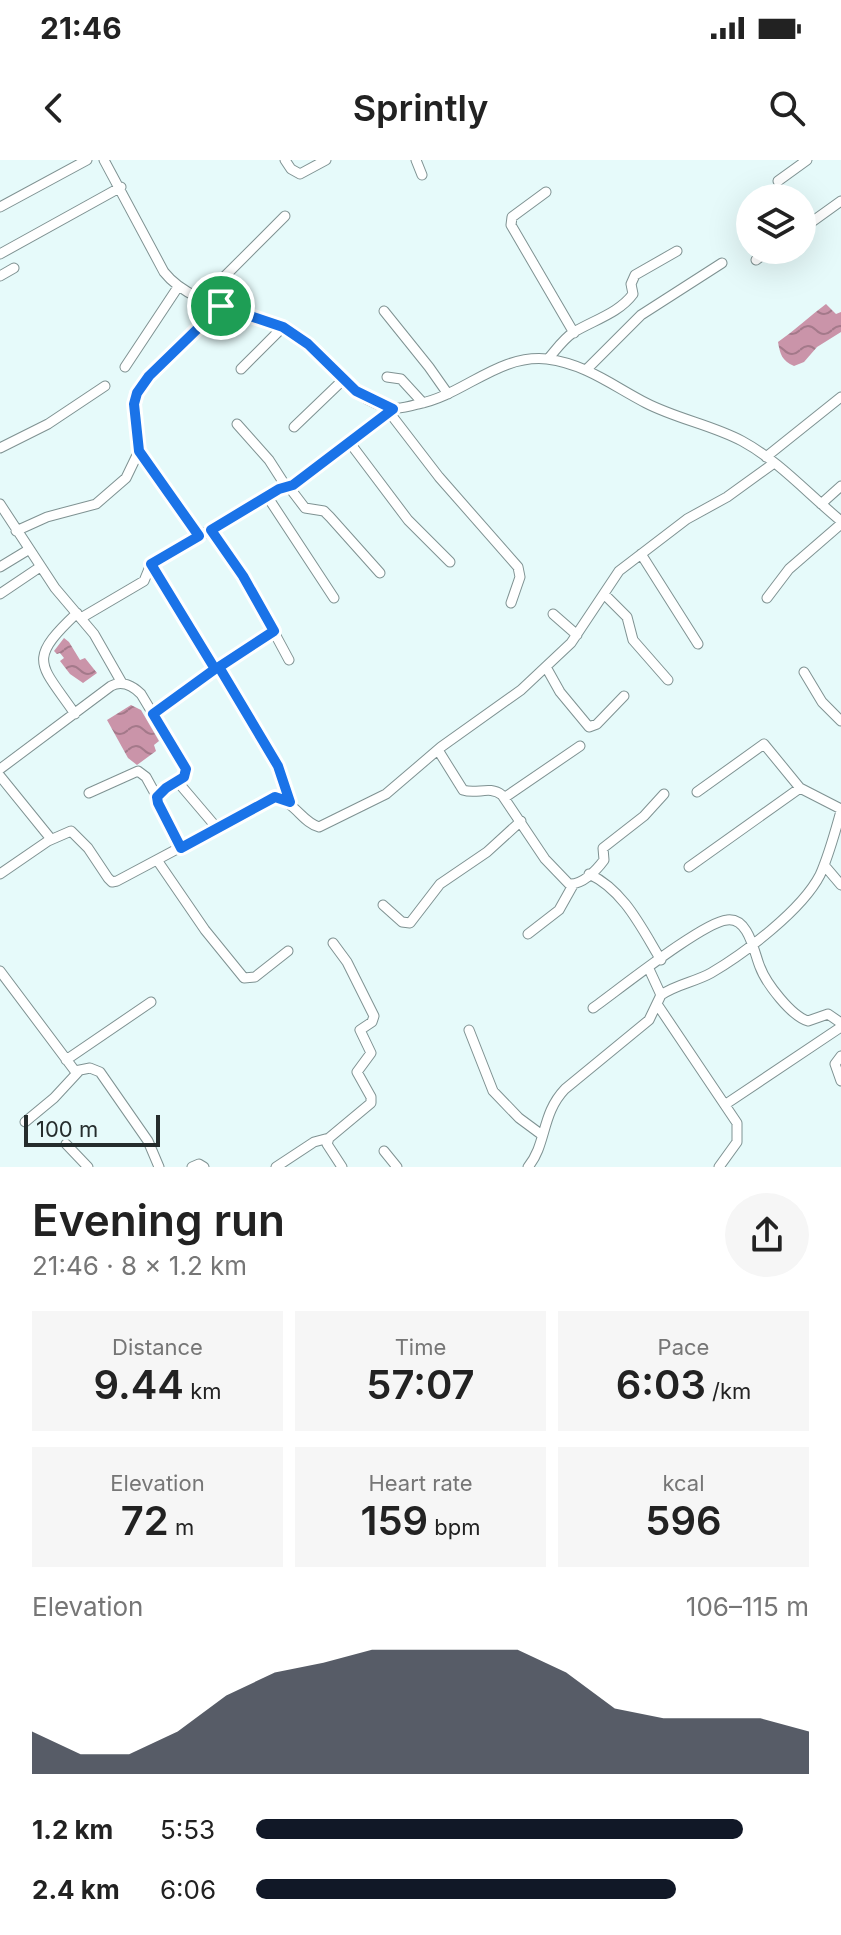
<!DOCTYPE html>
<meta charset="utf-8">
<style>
:root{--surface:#fff;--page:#f6f6f6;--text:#222;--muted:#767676;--accent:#111827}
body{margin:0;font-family:Inter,sans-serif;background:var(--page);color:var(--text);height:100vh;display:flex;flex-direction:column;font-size:30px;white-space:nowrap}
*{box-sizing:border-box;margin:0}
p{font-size:26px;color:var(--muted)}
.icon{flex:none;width:44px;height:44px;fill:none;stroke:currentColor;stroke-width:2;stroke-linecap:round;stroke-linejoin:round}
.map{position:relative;height:1007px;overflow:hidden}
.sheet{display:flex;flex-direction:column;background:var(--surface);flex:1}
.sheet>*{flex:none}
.buttons{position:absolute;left:736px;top:24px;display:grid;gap:16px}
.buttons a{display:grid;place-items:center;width:80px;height:80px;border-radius:50%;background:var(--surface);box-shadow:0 8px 32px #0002;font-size:40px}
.scale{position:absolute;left:24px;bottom:20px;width:136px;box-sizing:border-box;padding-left:8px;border:4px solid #252c2c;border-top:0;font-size:22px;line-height:28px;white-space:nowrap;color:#252c2c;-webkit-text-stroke:6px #e6fafa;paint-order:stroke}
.pin{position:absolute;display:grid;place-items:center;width:68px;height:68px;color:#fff;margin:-34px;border:4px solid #fff;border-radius:50%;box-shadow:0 2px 8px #0007}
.round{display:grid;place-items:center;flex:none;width:84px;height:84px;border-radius:42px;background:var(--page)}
.summary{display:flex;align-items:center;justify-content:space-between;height:136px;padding:0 32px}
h1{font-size:44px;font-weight:600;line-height:60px}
.metrics{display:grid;grid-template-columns:repeat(3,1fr);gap:12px;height:136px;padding:8px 32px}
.metrics div{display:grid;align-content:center;border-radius:0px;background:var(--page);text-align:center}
.metrics b{font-size:40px;font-weight:600}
.metrics small{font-size:22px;font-weight:400}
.metrics p{font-size:22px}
.chart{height:224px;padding:16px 32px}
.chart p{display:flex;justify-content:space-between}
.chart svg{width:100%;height:144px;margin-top:8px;fill:var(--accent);opacity:.7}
ul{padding:0 32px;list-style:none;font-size:26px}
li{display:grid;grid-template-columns:128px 96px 1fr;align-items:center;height:60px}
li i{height:20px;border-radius:10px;background:var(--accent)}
.status{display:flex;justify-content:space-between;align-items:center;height:56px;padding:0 40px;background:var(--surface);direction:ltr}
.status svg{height:22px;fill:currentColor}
header{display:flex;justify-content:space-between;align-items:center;height:104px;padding:0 32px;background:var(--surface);font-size:36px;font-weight:600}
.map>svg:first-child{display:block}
.water{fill:url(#water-waves)}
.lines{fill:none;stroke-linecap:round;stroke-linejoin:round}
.minor-casing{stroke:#7f9292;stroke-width:11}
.minor{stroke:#fff;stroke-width:9}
.route-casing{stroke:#fff;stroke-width:16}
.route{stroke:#1a73e8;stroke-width:10}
</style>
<div class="status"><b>21:46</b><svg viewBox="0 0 49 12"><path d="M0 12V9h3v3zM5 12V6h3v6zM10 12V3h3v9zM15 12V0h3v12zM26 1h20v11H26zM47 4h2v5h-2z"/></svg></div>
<header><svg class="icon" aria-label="back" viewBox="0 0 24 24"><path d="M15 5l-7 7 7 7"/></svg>Sprintly<svg class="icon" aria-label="search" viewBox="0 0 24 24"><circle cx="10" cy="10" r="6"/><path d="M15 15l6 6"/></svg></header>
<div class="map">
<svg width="841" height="1007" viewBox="0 0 841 1007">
<defs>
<pattern id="water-waves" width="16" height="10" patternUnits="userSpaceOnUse" patternTransform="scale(2)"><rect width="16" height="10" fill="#ca94a9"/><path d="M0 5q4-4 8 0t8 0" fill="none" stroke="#a4798a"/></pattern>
</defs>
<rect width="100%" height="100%" fill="#e6fafa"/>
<path class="water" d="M826,144L836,154L841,152V172L817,187L804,202L794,206C782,201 780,194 778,182C795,170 810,156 826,144Z
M64,478L69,482L80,500L85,498L97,513L83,523L70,514L60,501L64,498L60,493L57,494L54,491Z
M131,545L141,550L159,581L154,585L156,591L137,605L128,598L107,560Z"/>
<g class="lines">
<g class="minor-casing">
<path id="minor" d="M104,0L164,112C194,150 254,148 294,173C327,194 351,245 394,248C401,249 411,246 418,244C464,235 498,194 547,199C586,204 613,226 646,243C677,259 712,265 742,281C779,301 808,334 841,361
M285,0L291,9L300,14L326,0
M416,0L422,15
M778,21L807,0
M546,32L512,57L511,65L574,173
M0,47L87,0
M802,69L841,41
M0,94L121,27
M756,100L770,90
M0,116L14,108
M206,139L218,123L285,56
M384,151L429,207L448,234
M548,199C556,190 563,179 574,172C594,160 619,153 633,134L631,124L635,115L677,91
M125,207L178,127
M241,209L283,167
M587,209L641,155L722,103
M387,217L401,219L423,243
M389,252L439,317L518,407L520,417L511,443
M237,264L269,300L287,328
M294,267L344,219
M350,283L408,360L450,402
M0,288L48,264L105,226
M766,297L841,237
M289,327L305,348L324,351L330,357L380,413
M267,336L334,438
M0,344L55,428L94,474L122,523
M821,344L841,326
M211,370L254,435L289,500
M16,371L47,357L96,344L126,318L139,291
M199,376L139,291L134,244L137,233L149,216L221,146
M641,394L698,484
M151,404L215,509
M0,407L28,390
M0,434L40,407
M604,434L627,457L633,480L668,520
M767,438L789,409L841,364
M553,454L577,475
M81,458L144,421L151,404L170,392L236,356L279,329L293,325L393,249
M219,507L272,594L290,642
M546,507L560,532L589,567L597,564L624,536
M804,512L822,542L841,561
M75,554C40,503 26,501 77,453
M153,554L274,471
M438,590L463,630C477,635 489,625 502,635L545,699L569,724C582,725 596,711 604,700L603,688L644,656L664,634
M0,609L111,526C122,520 133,526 141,534L186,609C183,622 165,625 157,637L161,649L181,688
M0,616L51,679
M177,621L217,668
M697,632L764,584L800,628L841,649
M89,633L138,611L146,617L157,637
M504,638L580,586
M157,700L205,770L244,818L255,817L288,791
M824,705L841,725
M689,707L800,628
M0,714L48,681L71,671L88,688L108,718L112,722L117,721L275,637C297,644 302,662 319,667L386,634L441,587L521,530L571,483L619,411L687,359L727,337L774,303
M589,714C624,730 642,769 661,800
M383,745L402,762L410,763L440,724L487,692L521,661
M528,774L559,750L573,725
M333,783L347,802L374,856L372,862L360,870L371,893L357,912L371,937V943L329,978L327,984L342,1007
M649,809L661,835
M0,811L75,911L90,908L100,912L148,981L159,1007
M657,844L737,963V982L719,1007
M593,848C617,831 703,762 727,760C749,757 754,793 760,807C766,823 791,856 808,861L828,854L841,863
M469,870L493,931L519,958L542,975
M841,896L835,904L841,921
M66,900L151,842
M726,944L841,867
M25,962L54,938L79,911
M66,984L88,1007
M384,991L397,1007
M192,1007L199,1004L204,1007
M276,1007L314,982L329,978
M528,1007C547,984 541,954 565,929L649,860L661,835C677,824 695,822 711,813C745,793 802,750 820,715C829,695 835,672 841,651"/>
</g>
<use href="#minor" class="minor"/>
</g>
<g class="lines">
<g class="route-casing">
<path id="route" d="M221,146L283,167L308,184L356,231L393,249L293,325L279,329L211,370L243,416L274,471L219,507L278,606L290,642L275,637L181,688L158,643L157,637L166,628L184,617L186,609L153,554L215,509L151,404L199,376L139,291L134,244L137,233L149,216Z"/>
</g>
<use href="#route" class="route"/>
</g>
</svg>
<div class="buttons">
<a><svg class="icon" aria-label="layers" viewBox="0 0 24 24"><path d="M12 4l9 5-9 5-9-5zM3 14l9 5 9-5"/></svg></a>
</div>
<div class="scale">100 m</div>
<div class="pin" style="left:221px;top:146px;background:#1e9e55"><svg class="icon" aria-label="arrive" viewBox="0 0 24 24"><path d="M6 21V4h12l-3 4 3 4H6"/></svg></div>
</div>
<section class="sheet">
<div class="summary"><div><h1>Evening run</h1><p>21:46 · 8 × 1.2 km</p></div><a class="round"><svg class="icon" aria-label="share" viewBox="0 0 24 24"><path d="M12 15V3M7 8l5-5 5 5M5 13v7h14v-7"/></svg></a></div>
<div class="metrics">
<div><p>Distance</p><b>9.44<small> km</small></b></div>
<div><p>Time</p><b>57:07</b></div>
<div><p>Pace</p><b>6:03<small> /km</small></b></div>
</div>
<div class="metrics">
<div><p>Elevation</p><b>72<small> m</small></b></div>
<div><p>Heart rate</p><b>159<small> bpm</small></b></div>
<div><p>kcal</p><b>596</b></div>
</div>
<div class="chart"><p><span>Elevation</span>106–115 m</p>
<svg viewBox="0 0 160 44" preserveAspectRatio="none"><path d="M0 44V31L10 38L20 38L30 31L40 20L50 13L60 10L70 6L80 6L90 6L100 6L110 13L120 24L130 27L140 27L150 27L160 31V44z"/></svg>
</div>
<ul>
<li><b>1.2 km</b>5:53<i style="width:88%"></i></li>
<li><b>2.4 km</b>6:06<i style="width:76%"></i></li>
</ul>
</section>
